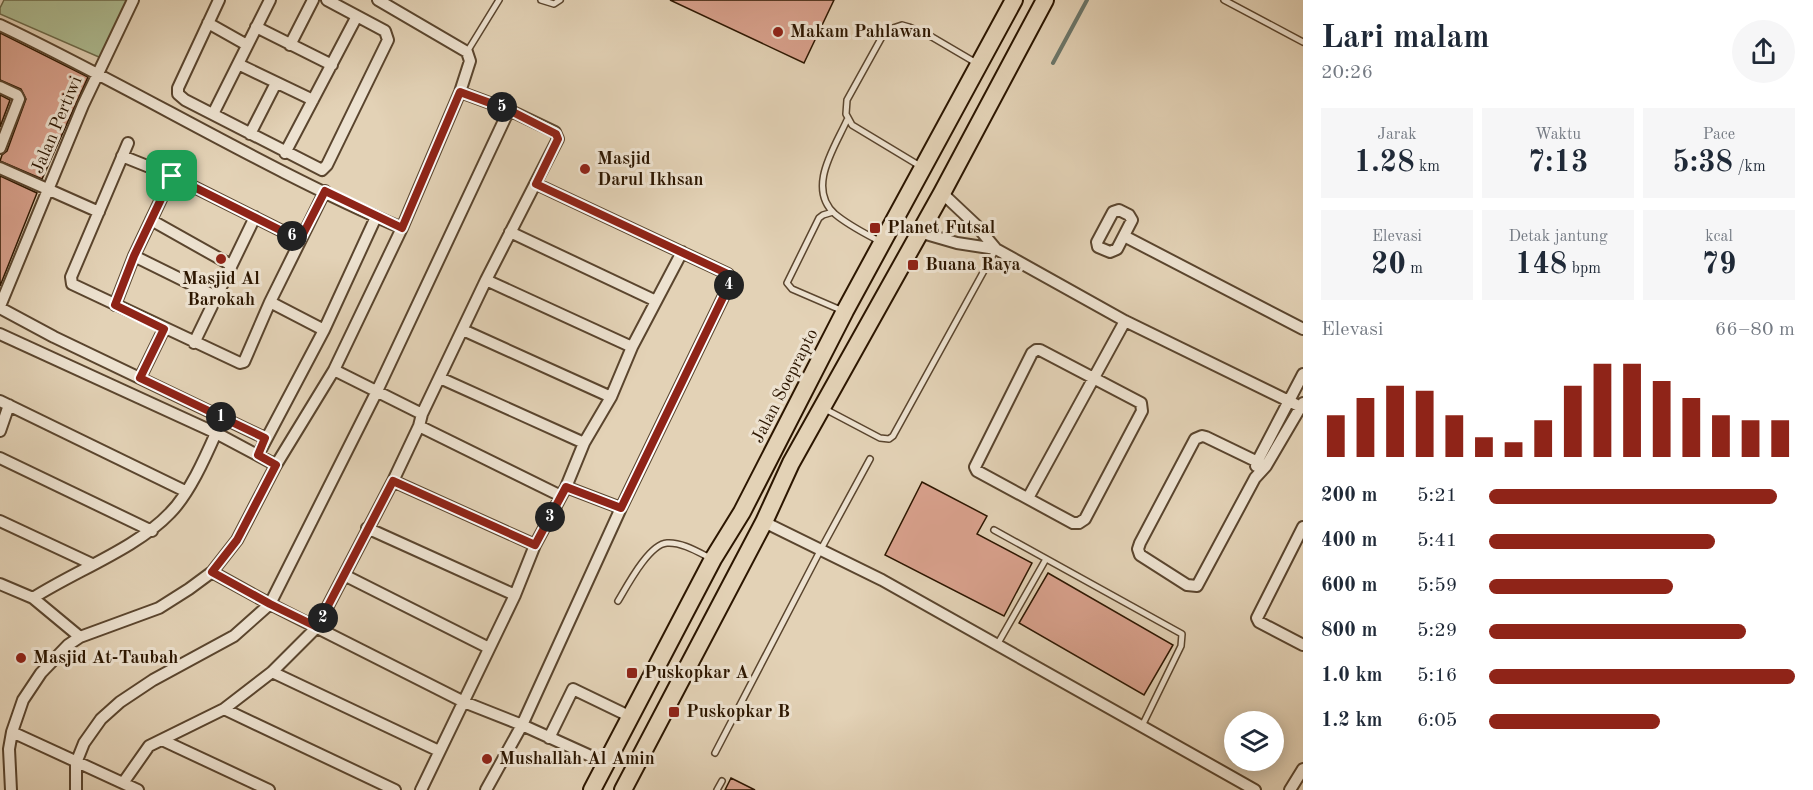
<!DOCTYPE html>
<html lang="id">
<meta charset="utf-8">
<style>
:root{--surface:#fff;--page:#f6f6f7;--text:#1f2937;--muted:#747a83;--accent:#8f2418}
body{margin:0;font-family:"Old Standard TT",serif;background:var(--page);color:var(--text);height:100vh;display:flex;flex-direction:column;font-size:22px;white-space:nowrap}
*{box-sizing:border-box;margin:0}
p{font-size:20px;color:var(--muted)}
.icon{flex:none;width:33px;height:33px;fill:none;stroke:currentColor;stroke-width:2;stroke-linecap:round;stroke-linejoin:round}
.map{position:relative;flex:1;overflow:hidden}
.panel{display:flex;flex-direction:column;background:var(--surface);width:510px}
.panel>*{flex:none}
.buttons{position:absolute;left:1224px;top:711px;display:grid;gap:12px}
.buttons a{display:grid;place-items:center;width:60px;height:60px;border-radius:50%;background:var(--surface);box-shadow:0 3px 15px #0003;font-size:30px}
.pin{position:absolute;display:grid;place-items:center;width:51px;height:51px;color:#fff;margin:-26px;border-radius:12px;box-shadow:0 3px 9px #0006}
.km{position:absolute;width:30px;height:30px;margin:-15px;border-radius:50%;background:#222;color:#fff;font-size:16px;line-height:30px;text-align:center}
.round{display:grid;place-items:center;flex:none;width:63px;height:63px;border-radius:32px;background:var(--page)}
.head{display:flex;align-items:center;justify-content:space-between;height:102px;padding:0 18px}
h1{font-size:33px;font-weight:700;line-height:45px}
.stats{display:grid;grid-template-columns:repeat(3,1fr);gap:9px;height:102px;padding:6px 18px}
.stats div{display:grid;align-content:center;border-radius:0px;background:var(--page);text-align:center}
.stats b{font-size:30px;font-weight:700}
.stats small{font-size:16px;font-weight:400}
.stats p{font-size:16px}
.chart{height:168px;padding:12px 18px}
.chart p{display:flex;justify-content:space-between}
.chart svg{width:100%;height:108px;margin-top:6px;stroke:var(--accent);stroke-width:6}
ul{padding:0 18px;list-style:none;font-size:20px}
li{display:grid;grid-template-columns:96px 72px 1fr;align-items:center;height:45px}
li i{height:15px;border-radius:8px;background:var(--accent)}
main{display:flex;flex:1;min-height:0}
.map>svg:first-child{display:block}
.green{fill:#aebd93;stroke:#6d6a4a;stroke-width:1.5}
.lines{fill:none;stroke-linecap:round;stroke-linejoin:round}
.stream{stroke:#6b776b;stroke-width:4}
.building{fill:#daa28e;stroke:#2c1600;stroke-width:1.5}
.service-casing{stroke:#5a452e;stroke-width:8}
.minor-casing{stroke:#5a452e;stroke-width:14}
.trunk-casing{stroke:#2c1600;stroke-width:20}
.service{stroke:#ede2d0;stroke-width:5}
.minor{stroke:#ede2d0;stroke-width:10}
.trunk{stroke:#e3d2b6;stroke-width:16}
.route-casing{stroke:#fff;stroke-width:12}
.route{stroke:#8f2418;stroke-width:8}
.poi-dot{fill:#8f2418;stroke:#ede2d0;stroke-width:2}
.labels{text-anchor:middle;dominant-baseline:central;stroke-width:6;stroke-linejoin:round;paint-order:stroke}
.poi-label{font-size:18px;font-weight:bold;fill:#2c1600;stroke:#ede2d0;text-anchor:start}
.street-label{font-size:18px;fill:#2c1600;stroke:#ede2d0}
</style>
<main>
<div class="map">
<svg width="1303" height="790" viewBox="0 0 1303 790">
<rect width="100%" height="100%" fill="#e3d2b6"/>
<filter id="stains"><feTurbulence type="fractalNoise" baseFrequency=".00333" numOctaves="4"/><feColorMatrix values="0 0 0 0 .2 0 0 0 0 .09 0 0 0 0 .02 0 0 0 .5 -.17"/></filter>
<radialGradient id="worn" r=".72"><stop offset=".6" stop-color="#630" stop-opacity="0"/><stop offset="1" stop-color="#630" stop-opacity=".3"/></radialGradient>
<path class="green" d="M4,0H136L108,61L0,14V8Z"/>
<g class="lines">
<path class="stream" d="M1053,63L1087,0"/>
</g>
<path class="building" d="M670,0H834L804,63Z
M0,33L88,77L42,179L0,161L2,155L7,151L26,99L21,89L0,80Z
M0,95L10,100L0,127Z
M0,176L37,193L0,286Z
M922,482L987,516L977,534L1032,563L1004,616L885,555Z
M1048,573L1173,645L1144,695L1019,623Z
M731,778L755,790H725Z"/>
<g class="lines">
<g class="service-casing">
<path id="service" d="M541,0L554,4L560,0
M1224,0L1303,42
M467,52L499,0
M847,120C835,147 806,188 835,214C848,225 864,233 879,241
M920,166L852,125L846,114L847,100L883,35L890,29L902,25L909,27L932,37L978,64
M833,212L823,215L819,218L787,283L792,289L843,311
M825,409L880,438L889,439L893,436L996,249
M994,530L1182,634L1181,646L1142,726
M618,601C627,586 649,544 667,543C682,542 698,552 712,559
M997,645L1046,559
M715,753L820,551L870,459
M717,790L722,781"/>
</g>
<g class="minor-casing">
<path id="minor" d="M219,0L178,88V94L185,100L322,170L327,165L388,40L385,31L327,0
M208,23L247,45
M0,25C135,89 264,169 402,228
M256,27L332,65
M290,45L313,0
M238,64L313,100
M0,87L17,95L19,99L0,148
M213,114L270,0
M250,134L276,83
M128,143L71,277L72,284L240,363L244,362L270,302L325,191
M285,153L357,16
M122,156L172,176L300,240
M0,168L99,212
M942,193L976,225L996,249
M1119,210L1129,215L1132,220L1117,249L1110,252L1098,247L1097,242L1113,212Z
M151,220L231,265
M510,232L656,301
M919,232L957,243L996,249L1125,321L1303,408
M1124,236L1303,329
M134,256L215,296
M486,280L632,347
M270,302L324,330
M115,305L134,256L172,176
M0,306L83,105L133,0
M0,308L54,337L265,438
M463,330L611,397
M0,334L216,433L276,465
M194,343L255,217
M1036,350H1040L1141,403L1142,411L1085,519L1079,523H1073L977,471L975,467L1032,353Z
M334,370L422,414
M140,378L164,329
M440,378L584,443
M0,401L185,491
M419,426L561,496
M0,431L9,405
M258,455L324,330L376,217
M0,458L152,531
M1256,466L1257,462L1303,374
M1266,466L1206,437L1202,436L1195,439L1140,543L1138,549L1140,555L1187,585L1197,586L1255,478L1266,466L1303,403
M393,481L535,545
M566,487L621,508
M1028,498L1125,321
M0,521L92,564
M764,522L882,580L1255,790
M1303,527L1257,618L1259,622L1303,645
M367,528L515,595
M212,572L270,604L464,702L522,725L606,763
M346,576L489,648
M0,584L33,598L80,637
M33,598C75,571 137,548 170,513C189,494 205,458 216,433
M272,672L439,751
M224,709L395,790
M12,732L138,790
M549,738L573,689L631,717
M162,740L269,790
M123,783L149,746L224,709L272,672L317,627L393,481L419,426L422,414L486,280L558,139L555,132L509,110L460,92
M11,790L9,749L12,732L23,700L41,673L68,645L80,637L159,608L189,589L212,572L237,540L276,465L334,370L402,228L460,92L470,61L467,52L378,0
M76,790V763L84,743L101,719L120,702L153,680L234,636L270,604L377,391L509,110
M421,790L515,595L535,545L566,487L584,443L611,397L632,347L682,252
M486,790L522,725L621,508L731,281L728,274L536,184
M1290,790L1303,769"/>
</g>
<g class="trunk-casing">
<path id="trunk" d="M592,790L713,559L742,512L845,311L1014,0
M623,790L764,522L791,463L942,193L1045,0"/>
</g>
<use href="#service" class="service"/>
<use href="#minor" class="minor"/>
<use href="#trunk" class="trunk"/>
</g>
<g class="lines">
<g class="route-casing">
<path id="route" d="M460,92L509,110L556,134L558,139L536,184L728,274L731,281L621,508L566,487L535,545L393,481L317,627L270,604L212,572L237,540L276,465L258,455L265,438L140,378L164,329L115,305L134,256L172,176L300,240L325,191L402,228Z"/>
</g>
<use href="#route" class="route"/>
</g>
<g class="poi-dot">
<circle cx="778" cy="32" r="6"/>
<circle cx="585" cy="169" r="6"/>
<rect x="869" y="222" width="12" height="12" rx="3"/>
<circle cx="221" cy="259" r="6"/>
<rect x="907" y="259" width="12" height="12" rx="3"/>
<circle cx="21" cy="658" r="6"/>
<rect x="626" y="667" width="12" height="12" rx="3"/>
<rect x="668" y="706" width="12" height="12" rx="3"/>
<circle cx="487" cy="759" r="6"/>
</g>
<g class="labels">
<g class="poi-label">
<text x="790" y="32">Makam Pahlawan</text>
<text x="597" y="159">Masjid<tspan x="597" dy="21">Darul Ikhsan</tspan></text>
<text x="887" y="228">Planet Futsal</text>
<text x="925" y="265">Buana Raya</text>
<text x="221" y="279" text-anchor="middle">Masjid Al<tspan x="221" dy="21">Barokah</tspan></text>
<text x="33" y="658">Masjid At-Taubah</text>
<text x="644" y="673">Puskopkar A</text>
<text x="686" y="712">Puskopkar B</text>
<text x="499" y="759">Mushallah Al Amin</text>
</g>
<g class="street-label">
<text transform="translate(57 125) rotate(-67)">Jalan Pertiwi</text>
<text transform="translate(785 386) rotate(-63)">Jalan Soeprapto</text>
</g>
</g>
<rect width="100%" height="100%" filter="url(#stains)"/>
<rect width="100%" height="100%" fill="url(#worn)"/>
</svg>
<div class="buttons">
<a><svg class="icon" aria-label="layers" viewBox="0 0 24 24"><path d="M12 4l9 5-9 5-9-5zM3 14l9 5 9-5"/></svg></a>
</div>
<div class="pin" style="left:172px;top:176px;background:#1e9e55"><svg class="icon" aria-label="arrive" viewBox="0 0 24 24"><path d="M6 21V4h12l-3 4 3 4H6"/></svg></div>
<b class="km" style="left:221px;top:417px">1</b>
<b class="km" style="left:323px;top:618px">2</b>
<b class="km" style="left:550px;top:517px">3</b>
<b class="km" style="left:729px;top:285px">4</b>
<b class="km" style="left:502px;top:107px">5</b>
<b class="km" style="left:292px;top:236px">6</b>
</div>
<section class="panel">
<div class="head"><div><h1>Lari malam</h1><p>20:26</p></div><a class="round"><svg class="icon" aria-label="share" viewBox="0 0 24 24"><path d="M12 15V3M7 8l5-5 5 5M5 13v7h14v-7"/></svg></a></div>
<div class="stats">
<div><p>Jarak</p><b>1.28<small> km</small></b></div>
<div><p>Waktu</p><b>7:13</b></div>
<div><p>Pace</p><b>5:38<small> /km</small></b></div>
</div>
<div class="stats">
<div><p>Elevasi</p><b>20<small> m</small></b></div>
<div><p>Detak jantung</p><b>148<small> bpm</small></b></div>
<div><p>kcal</p><b>79</b></div>
</div>
<div class="chart"><p><span>Elevasi</span>66–80 m</p>
<svg viewBox="0 0 160 44" preserveAspectRatio="none"><path d="M5 44V27M15 44V20M25 44V15M35 44V17M45 44V27M55 44V36M65 44V38M75 44V29M85 44V15M95 44V6M105 44V6M115 44V13M125 44V20M135 44V27M145 44V29M155 44V29"/></svg>
</div>
<ul>
<li><b>200 m</b>5:21<i style="width:94%"></i></li>
<li><b>400 m</b>5:41<i style="width:74%"></i></li>
<li><b>600 m</b>5:59<i style="width:60%"></i></li>
<li><b>800 m</b>5:29<i style="width:84%"></i></li>
<li><b>1.0 km</b>5:16<i style="width:100%"></i></li>
<li><b>1.2 km</b>6:05<i style="width:56%"></i></li>
</ul>
</section>
</main>
